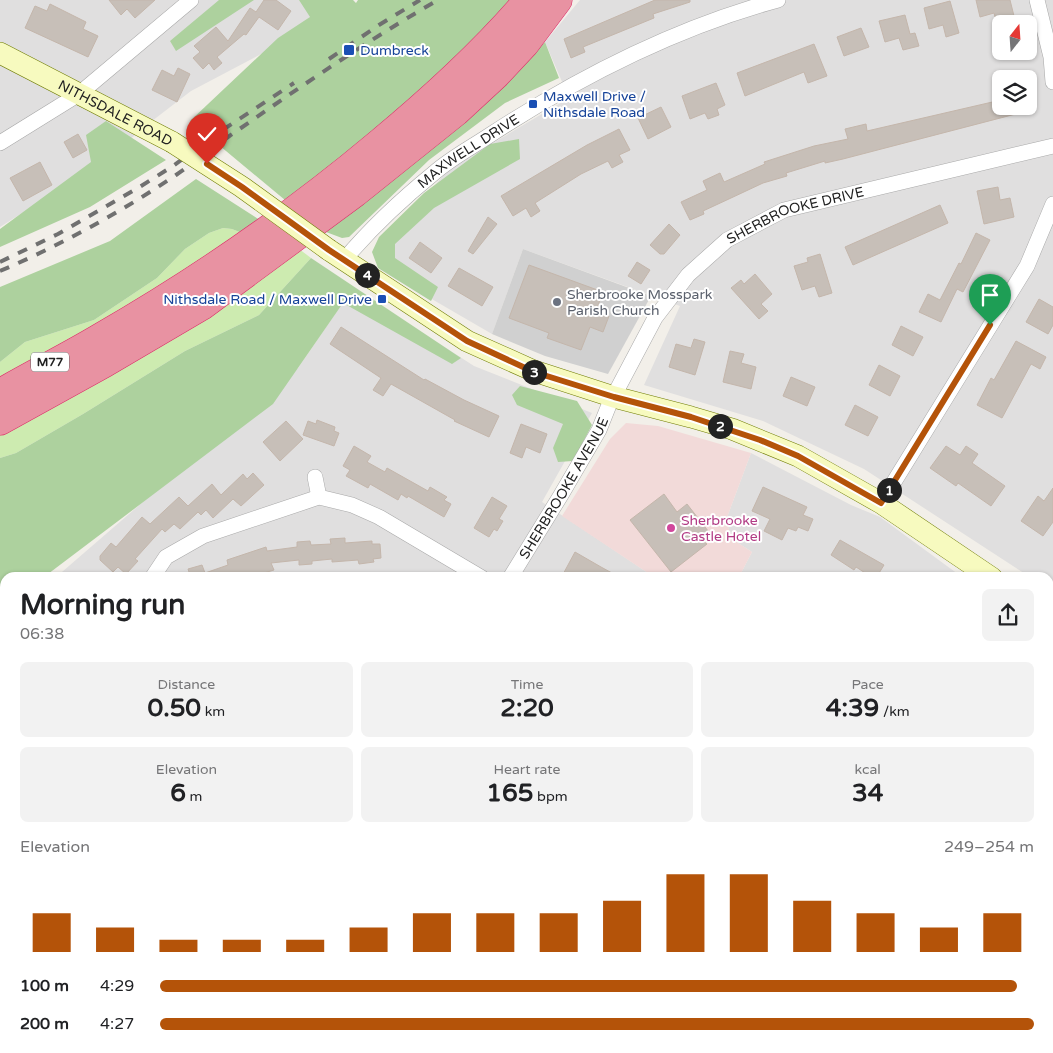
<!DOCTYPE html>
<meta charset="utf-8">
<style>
:root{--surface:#fff;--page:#f2f2f2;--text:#202124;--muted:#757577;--accent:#b45309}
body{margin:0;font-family:"Varela Round",sans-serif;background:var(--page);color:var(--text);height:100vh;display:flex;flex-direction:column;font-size:19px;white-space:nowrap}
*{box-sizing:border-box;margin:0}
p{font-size:16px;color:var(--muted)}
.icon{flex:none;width:28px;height:28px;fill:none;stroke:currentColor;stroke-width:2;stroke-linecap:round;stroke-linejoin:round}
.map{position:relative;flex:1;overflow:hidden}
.drawer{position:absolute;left:0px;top:572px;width:1054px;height:481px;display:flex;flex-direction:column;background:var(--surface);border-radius:15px 15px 0 0;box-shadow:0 1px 4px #0004}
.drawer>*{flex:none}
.needle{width:32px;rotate:17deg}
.buttons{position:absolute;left:992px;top:15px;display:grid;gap:10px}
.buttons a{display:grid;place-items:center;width:45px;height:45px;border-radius:8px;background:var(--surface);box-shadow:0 1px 4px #0004;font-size:25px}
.pin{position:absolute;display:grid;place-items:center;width:42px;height:42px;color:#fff;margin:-51px -21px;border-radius:50% 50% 50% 0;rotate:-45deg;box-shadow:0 0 5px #0007}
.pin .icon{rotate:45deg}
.km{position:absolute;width:25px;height:25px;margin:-12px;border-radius:50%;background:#222;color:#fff;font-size:14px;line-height:25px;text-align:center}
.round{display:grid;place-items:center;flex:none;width:52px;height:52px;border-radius:8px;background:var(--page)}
.summary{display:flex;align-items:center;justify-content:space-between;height:85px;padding:0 20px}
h1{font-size:28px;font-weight:700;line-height:38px}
.figures{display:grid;grid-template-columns:repeat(3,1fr);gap:8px;height:85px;padding:5px 20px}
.figures div{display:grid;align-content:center;border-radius:8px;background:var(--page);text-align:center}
.figures b{font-size:25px;font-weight:700}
.figures small{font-size:14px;font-weight:400}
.figures p{font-size:14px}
.chart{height:140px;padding:10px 20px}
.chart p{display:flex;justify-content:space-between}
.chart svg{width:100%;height:90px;margin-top:5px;stroke:var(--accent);stroke-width:6}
ul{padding:0 20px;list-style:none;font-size:16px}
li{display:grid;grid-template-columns:80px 60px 1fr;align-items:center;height:38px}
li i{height:12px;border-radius:6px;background:var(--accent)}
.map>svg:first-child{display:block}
.residential{fill:#e0dfdf;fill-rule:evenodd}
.commercial{fill:#f2dad9}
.religious{fill:#d0d0d0}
.grass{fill:#cdebb0}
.forest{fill:#add19e}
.building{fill:#c7bfb8;stroke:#c4b6ab}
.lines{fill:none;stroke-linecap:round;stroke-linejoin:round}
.street-casing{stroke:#a9a9a9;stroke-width:16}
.secondary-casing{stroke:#707d05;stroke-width:22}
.highway-casing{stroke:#dc2a67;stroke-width:29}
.street{stroke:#fff;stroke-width:15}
.secondary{stroke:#f7fabf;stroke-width:21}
.highway{stroke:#e892a2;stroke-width:28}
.rail{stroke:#707070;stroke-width:4;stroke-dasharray:10 10;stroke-linecap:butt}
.secondary-bridge-casing{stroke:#707d05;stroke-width:22;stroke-linecap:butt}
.secondary-bridge{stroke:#f7fabf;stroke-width:21}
.route-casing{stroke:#fff;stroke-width:10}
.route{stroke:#b45309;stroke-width:6}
.transit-dot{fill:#1a4fb4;stroke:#fff;stroke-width:2}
.worship-dot{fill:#6b7280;stroke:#fff;stroke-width:2}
.hotel-dot{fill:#d1479c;stroke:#fff;stroke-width:2}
.labels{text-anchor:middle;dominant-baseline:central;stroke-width:4;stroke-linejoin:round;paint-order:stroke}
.shield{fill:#fff;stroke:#646464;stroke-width:1}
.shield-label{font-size:12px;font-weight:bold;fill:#222}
.transit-label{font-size:14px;fill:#164399;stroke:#fff;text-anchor:start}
.street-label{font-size:14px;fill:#222;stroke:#fff}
.worship-label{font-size:14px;fill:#5b616d;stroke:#fff;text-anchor:start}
.hotel-label{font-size:14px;fill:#b23c85;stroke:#fff;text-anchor:start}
</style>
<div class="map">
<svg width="1053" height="1053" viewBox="0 0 1053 1053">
<rect width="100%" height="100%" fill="#f2efe9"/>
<path class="residential" d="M0,0H341L301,33L191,91L152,121L103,162L0,227Z
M580,0H1053V593L1049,590V578L1030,577L864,469L763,421L644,385L680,306L523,249L492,334L430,298L375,254L449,169L569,98L545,42ZM1001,24H1029V51H1001ZM1001,79H1029V106H1001Z
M353,288L474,366L592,413L542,502L654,577L55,578L298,368Z
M751,453L851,505L880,517L962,577H739L752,552L732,539L726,520Z
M5,630V1049H738L735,1053H0V638Z
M1049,634L1053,637V672L1049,678Z
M1053,730V982L1049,978V736Z
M1049,1023L1053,1027V1053H784L779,1049H1049Z"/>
<path class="commercial" d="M626,423L658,426L751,453L726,520L732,539L752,552L739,577H654L562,516L610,439Z"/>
<path class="religious" d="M523,249L651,296L608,374L545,356L492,334Z"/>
<path class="grass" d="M266,224L311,258L259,315L185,351L83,414L16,453L0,458V362L25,342L94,320L157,278L185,249L209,233L223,228L232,229L247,235Z"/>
<path class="forest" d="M219,0H254L176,51L170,41Z
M299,0H353L356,3L358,0H517L476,48L291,205L190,121L278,38L310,17Z
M545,42L559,78L505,103L429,160L349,237L342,238L326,232L475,114Z
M106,121L166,160L90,207L0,247V229L91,162L86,135Z
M519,139L520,159L434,208L395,244V258L438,287L431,301L378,268L372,252L379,237L424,193L490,144Z
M196,179L266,224L247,235L232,229L223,228L209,233L185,249L157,278L94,320L25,342L0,362V287L110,241Z
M311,258L461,358L452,364L343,303L273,404L44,577L5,578V635L0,641V458L16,453L83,414L185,351L259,315Z
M520,386L577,401L592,425L573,461L558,462L553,448L563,424L517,405L512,395Z"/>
<path class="building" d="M109,0H155L135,18L127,9L121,15Z
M264,0H276L291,11L278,30L259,17L246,35L244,34L217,57L222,63L214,70L209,63L203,69L193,58L200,52L194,46L216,27L228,41L250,8L256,12Z
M655,0H690V2L653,14L654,18L583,47L585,52L571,58L564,39Z
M976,0H1010L1016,24H997L994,13L980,17Z
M950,1L959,33L946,37L943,25L929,29L924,8Z
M50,4L86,22L83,29L98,36L88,57L25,28L35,6L47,11Z
M905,15L910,34L915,33L919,46L903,50L899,38L885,42L879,21Z
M861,28L869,47L844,56L837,37Z
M814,44L827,76L808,83L804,72L745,96L737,73Z
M178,68L190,74L177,102L152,90L162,70L174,76Z
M716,83L725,105L717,109L719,115L708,119L705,113L690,119L682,96Z
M1001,100V106H1030L1031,110L843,159L825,163V161L786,173L787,176L763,183L731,198L703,211L704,214L690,220L681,202L707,190L703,181L720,173L724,182L765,164L764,162L814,146L848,139L845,129L866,124L867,131Z
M661,107L671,127L648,139L638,118Z
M619,129L630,150L619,155L623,162L612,168L608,161L581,174L535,203L540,211L531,217L526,208L513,216L501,196L587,145Z
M78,134L87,150L73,158L64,142Z
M40,162L52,185L23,201L10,178Z
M998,187L1000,200L1010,198L1014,217L984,224L977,191Z
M940,205L948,223L853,265L845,247Z
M488,217L497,224L473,254L468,251Z
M669,224L680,235L664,254H660L650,245Z
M976,233L990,240L963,292L957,289L941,322L919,312L928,294L940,300L959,263L961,264Z
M420,242L442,258L431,273L409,258Z
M820,254L832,293L819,297L815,286L802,290L794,266L808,262L807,258Z
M637,262L650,270L641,284L628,276Z
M529,265L603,292L596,311L609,316L603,332L590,327L581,350L547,338L549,333L509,318Z
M459,268L493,287L482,306L448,286Z
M755,274L772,294L761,304L768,311L759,319L731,288L741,280L744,284Z
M1039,299L1053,307V325L1048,334L1026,322Z
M901,326L923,337L913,356L892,345Z
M341,327L424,380L425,379L464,400L499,416L489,437L454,421L455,420L391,384L383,396L373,390L381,378L330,344Z
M694,339L705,342L695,375L669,367L676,344L691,348Z
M1016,341L1046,357L1040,369L1031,364L1002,418L977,405L991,378L994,380Z
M730,351L744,354L741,363L756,367L751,389L723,382Z
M879,365L900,376L890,396L869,385Z
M791,377L815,387L807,406L783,396Z
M855,405L878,417L868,436L845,425Z
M317,420L335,427L334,431L339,433L334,446L303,435L308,421L316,424Z
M286,421L303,439L280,461L263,442Z
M521,424L547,434L540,453L526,447L522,458L510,453Z
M354,446L371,456L367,462L385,472L387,468L428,491L430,487L447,497L444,500L451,504L444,517L408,496L407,498L401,494L398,500L370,484L368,488L346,476L350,470L343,466Z
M946,446L960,455L966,446L978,454L972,463L1005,486L991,506L958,483L956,486L930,468Z
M253,473L264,485L241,506L233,499L213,518L206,510L201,515L198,512L180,529L174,524L165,532L162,529L135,559L138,561L126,574L118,567L113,572L100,560V556L111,543L116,547L142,517L150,524L179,497L188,506L212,484L221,495L243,474L247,479Z
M763,487L807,507L803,515L813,519L808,531L798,527L796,531L788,528L782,540L764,531L770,519L752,511Z
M1053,488V522L1043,536L1021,521L1038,496L1044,501Z
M664,494L677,512L687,504L712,536L704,542L707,544L671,572L630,520Z
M492,497L507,506L499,519L503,521L497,531L494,529L489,537L474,528Z
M345,538V543L372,541V544H380L381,558L373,559L374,562L359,564L358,560L332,562V559L312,561V564L299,565V560L271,563L274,570L247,578H191L188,569L202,565L205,573L228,565L227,560L266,547L267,551L297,547V542L310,541L311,545L331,544L330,539Z
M840,540L884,565L876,578H873L856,567L854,570L831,555Z
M575,552L601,567L621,578H561Z"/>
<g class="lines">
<g class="street-casing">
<g id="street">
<path d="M1037,0L1051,57L1053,82"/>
<path d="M0,143L79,94L191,0"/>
<path id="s1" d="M344,260C371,228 402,199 434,173C451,158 472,147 490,135C579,77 675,28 778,0"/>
<path d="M315,477L319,497"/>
<path d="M881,503L1027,266L1053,204"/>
<path d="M152,578L166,557L203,536L319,497L352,505L379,517L482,578"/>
<path id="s2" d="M510,578L561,495L599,430L609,405L655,318L688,275L727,240L784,210L1053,146"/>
<path d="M1049,705L1053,700"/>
<path d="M0,726L5,724"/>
<path d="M0,947L5,944"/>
<path d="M1049,998L1053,1002"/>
<path d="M378,1049L385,1053"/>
<path d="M757,1049L762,1053"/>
<path d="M185,1053L187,1049"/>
</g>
</g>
<g class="secondary-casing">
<g id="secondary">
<path id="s3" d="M0,53L172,142"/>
<path d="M329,250L467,341L534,371L614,397L691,417L732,429L798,456L881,503L992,578"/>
<path d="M1049,615L1053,618"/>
</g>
</g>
<g class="highway-casing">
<path id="highway" d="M0,393C33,374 67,357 99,338C198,281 291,217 378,144C431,100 483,53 528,0
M0,421L105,363L202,306L355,193L456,112L496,75L525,44L558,0"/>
</g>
<use href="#street" class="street"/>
<use href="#secondary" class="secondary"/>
<use href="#highway" class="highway"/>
<path class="rail" d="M329,59L379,25L420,0
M0,262L58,234L138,188L173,166L224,129L294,83
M0,271C61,245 121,212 176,175C194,163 210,149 228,137C297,89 365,42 438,0"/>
<g class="secondary-bridge-casing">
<path id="secondary-bridge" d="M172,142L242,187L329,250"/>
</g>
<use href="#secondary-bridge" class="secondary-bridge"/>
</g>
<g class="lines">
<g class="route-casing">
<path id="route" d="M207,164L242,187L329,250L467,341L534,372L614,397L691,417L760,440L798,456L881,503L990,325"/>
</g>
<use href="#route" class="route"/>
</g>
<g class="transit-dot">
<rect x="343" y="44" width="12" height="12" rx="2.5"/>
<rect x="528" y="99" width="10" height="10" rx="2.5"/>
<rect x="377" y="294" width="10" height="10" rx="2.5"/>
</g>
<circle class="worship-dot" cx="557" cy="302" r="5"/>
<circle class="hotel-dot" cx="671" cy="528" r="5"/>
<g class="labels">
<rect class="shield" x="31" y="352.5" width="38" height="19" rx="4"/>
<g class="shield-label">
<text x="50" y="362">M77</text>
</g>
<g class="transit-label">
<text x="360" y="50">Dumbreck</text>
<text x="543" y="96">Maxwell Drive /<tspan x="543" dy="16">Nithsdale Road</tspan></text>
<text x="372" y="299" text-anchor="end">Nithsdale Road / Maxwell Drive</text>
</g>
<g class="street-label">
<text stroke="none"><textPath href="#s3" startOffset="130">NITHSDALE ROAD</textPath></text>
<text stroke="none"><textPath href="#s1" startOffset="166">MAXWELL DRIVE</textPath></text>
<text stroke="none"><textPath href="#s2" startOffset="478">SHERBROOKE DRIVE</textPath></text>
<text stroke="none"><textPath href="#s2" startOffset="105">SHERBROOKE AVENUE</textPath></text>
</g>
<g class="worship-label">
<text x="567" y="294">Sherbrooke Mosspark<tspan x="567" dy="16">Parish Church</tspan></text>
</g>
<g class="hotel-label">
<text x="681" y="520">Sherbrooke<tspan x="681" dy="16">Castle Hotel</tspan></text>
</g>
</g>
</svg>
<div class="buttons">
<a><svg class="needle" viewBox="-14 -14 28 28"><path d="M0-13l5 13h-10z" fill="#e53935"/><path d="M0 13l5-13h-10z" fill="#757577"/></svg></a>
<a><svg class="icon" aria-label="layers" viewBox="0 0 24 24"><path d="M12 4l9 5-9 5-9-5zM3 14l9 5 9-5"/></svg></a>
</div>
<div class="pin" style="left:990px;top:325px;background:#1e9e55"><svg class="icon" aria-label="arrive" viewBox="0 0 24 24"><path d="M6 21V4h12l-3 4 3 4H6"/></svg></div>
<div class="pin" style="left:207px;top:164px;background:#d93025"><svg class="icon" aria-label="check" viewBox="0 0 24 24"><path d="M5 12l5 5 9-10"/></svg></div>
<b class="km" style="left:889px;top:490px">1</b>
<b class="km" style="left:720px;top:426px">2</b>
<b class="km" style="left:534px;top:372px">3</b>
<b class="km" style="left:367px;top:275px">4</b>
<section class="drawer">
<div class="summary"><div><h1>Morning run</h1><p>06:38</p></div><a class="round"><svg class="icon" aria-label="share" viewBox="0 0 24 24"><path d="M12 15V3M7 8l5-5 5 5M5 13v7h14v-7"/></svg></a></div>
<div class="figures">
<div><p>Distance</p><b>0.50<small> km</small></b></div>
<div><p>Time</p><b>2:20</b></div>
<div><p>Pace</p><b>4:39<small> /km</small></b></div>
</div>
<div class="figures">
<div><p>Elevation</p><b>6<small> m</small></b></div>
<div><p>Heart rate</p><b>165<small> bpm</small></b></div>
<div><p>kcal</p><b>34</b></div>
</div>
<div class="chart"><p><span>Elevation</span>249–254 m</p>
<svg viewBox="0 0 160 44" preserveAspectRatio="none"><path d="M5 44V25M15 44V32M25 44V38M35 44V38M45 44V38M55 44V32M65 44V25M75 44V25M85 44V25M95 44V19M105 44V6M115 44V6M125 44V19M135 44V25M145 44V32M155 44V25"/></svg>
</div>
<ul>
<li><b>100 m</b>4:29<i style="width:98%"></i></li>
<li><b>200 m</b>4:27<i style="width:100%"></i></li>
</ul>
</section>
</div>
